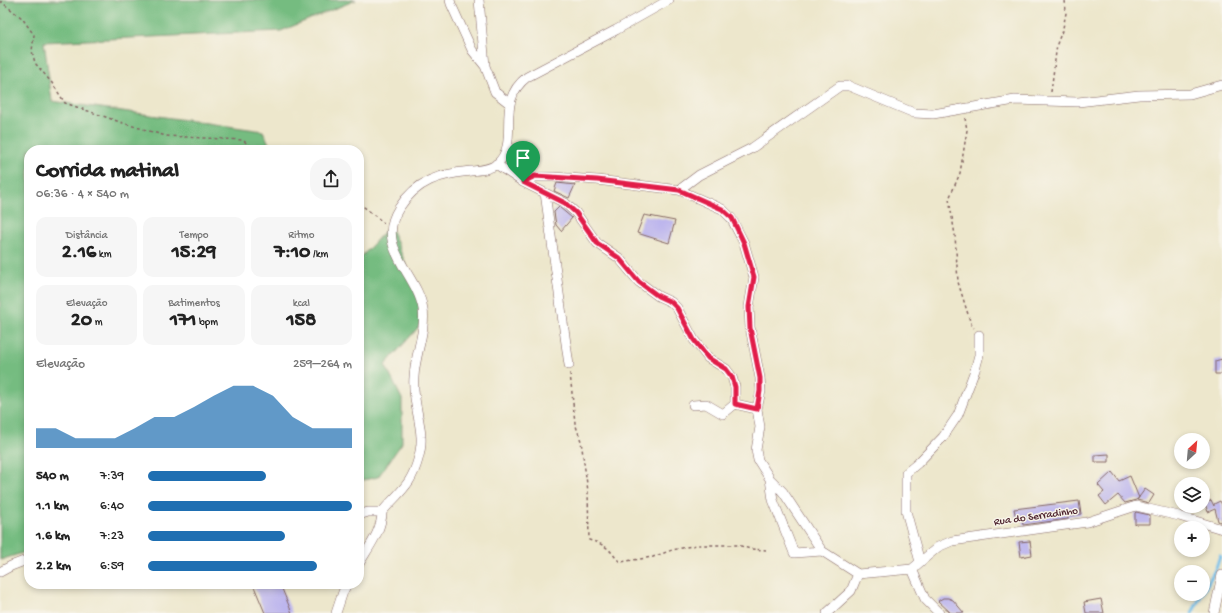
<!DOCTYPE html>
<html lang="pt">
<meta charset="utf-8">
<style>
:root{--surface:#fff;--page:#f6f6f6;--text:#222;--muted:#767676;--accent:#1f6fb2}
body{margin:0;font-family:"Gochi Hand",sans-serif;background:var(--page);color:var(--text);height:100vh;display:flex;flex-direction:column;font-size:15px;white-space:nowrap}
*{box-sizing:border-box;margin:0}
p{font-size:13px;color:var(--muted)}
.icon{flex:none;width:22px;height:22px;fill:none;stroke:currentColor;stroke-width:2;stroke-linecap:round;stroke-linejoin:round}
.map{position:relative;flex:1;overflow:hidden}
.details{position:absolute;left:24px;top:145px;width:340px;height:444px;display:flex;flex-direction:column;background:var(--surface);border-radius:16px;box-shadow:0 2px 6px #0003}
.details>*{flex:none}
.needle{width:26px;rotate:26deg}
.controls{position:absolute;left:1174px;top:433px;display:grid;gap:8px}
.controls a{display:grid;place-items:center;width:36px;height:36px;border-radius:50%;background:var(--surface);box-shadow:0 2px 6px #0003;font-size:20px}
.pin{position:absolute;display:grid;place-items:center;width:34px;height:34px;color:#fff;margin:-41px -17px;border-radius:50% 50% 50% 0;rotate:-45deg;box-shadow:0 0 4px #0007}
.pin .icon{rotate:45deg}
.round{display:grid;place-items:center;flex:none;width:42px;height:42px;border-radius:16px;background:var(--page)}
.overview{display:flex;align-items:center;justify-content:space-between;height:68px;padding:0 12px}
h1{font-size:22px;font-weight:700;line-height:30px}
.stats{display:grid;grid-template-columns:repeat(3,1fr);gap:6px;height:68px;padding:4px 12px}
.stats div{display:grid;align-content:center;border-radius:10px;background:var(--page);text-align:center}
.stats b{font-size:20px;font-weight:700}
.stats small{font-size:11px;font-weight:400}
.stats p{font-size:11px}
.chart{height:112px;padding:8px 12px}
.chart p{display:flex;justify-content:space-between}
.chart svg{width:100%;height:72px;margin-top:4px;fill:var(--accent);opacity:.7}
ul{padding:0 12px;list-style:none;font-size:13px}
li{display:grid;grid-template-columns:64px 48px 1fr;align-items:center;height:30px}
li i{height:10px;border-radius:5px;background:var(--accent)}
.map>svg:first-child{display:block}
.forest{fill:#74bc80;stroke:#5f6e56}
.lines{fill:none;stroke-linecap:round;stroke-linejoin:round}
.stream{stroke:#73c1ed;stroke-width:3}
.building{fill:#bdb6ed}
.minor-casing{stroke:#836563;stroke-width:10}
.path{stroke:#836563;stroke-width:1.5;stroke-dasharray:3 3;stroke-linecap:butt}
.minor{stroke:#fff;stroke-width:9}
.route-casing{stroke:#fff;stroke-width:8}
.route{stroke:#e11d48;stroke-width:5}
.labels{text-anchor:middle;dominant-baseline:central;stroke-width:3;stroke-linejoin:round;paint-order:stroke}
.street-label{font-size:11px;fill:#4a1f2b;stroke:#f7f3e8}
</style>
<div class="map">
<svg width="1222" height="613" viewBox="0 0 1222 613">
<rect width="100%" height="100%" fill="#f7f3e8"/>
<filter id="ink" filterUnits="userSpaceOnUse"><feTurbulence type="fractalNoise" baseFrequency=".025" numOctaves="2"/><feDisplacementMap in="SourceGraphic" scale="8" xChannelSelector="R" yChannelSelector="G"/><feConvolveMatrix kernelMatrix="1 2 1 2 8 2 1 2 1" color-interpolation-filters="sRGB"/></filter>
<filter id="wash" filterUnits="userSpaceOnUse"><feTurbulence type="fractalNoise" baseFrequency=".012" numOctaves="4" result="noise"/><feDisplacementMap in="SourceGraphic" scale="16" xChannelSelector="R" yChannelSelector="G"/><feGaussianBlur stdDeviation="0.9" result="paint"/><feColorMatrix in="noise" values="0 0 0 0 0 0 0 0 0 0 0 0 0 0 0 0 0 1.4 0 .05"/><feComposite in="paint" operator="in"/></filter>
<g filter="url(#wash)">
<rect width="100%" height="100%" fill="#ede7cc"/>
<path class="forest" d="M0,0H356L281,31L44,42L52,101L263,131L272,150H29V551L0,560Z
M393,222L391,228L417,292L424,321L385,365L402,399V443L378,477L359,481V257L364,254Z"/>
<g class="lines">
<path class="stream" d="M1203,592L1216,568L1220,556
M1192,613L1202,594"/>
</g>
<g id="blocks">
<path class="building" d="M557,183L575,185L569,198L554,191Z
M559,207L572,218L561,231L556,225L554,212Z
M644,215L675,221L669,243L637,233Z
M1222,359V374H1215V361Z
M1109,454V462H1095V455Z
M1112,472L1119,481L1130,476L1139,498L1136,500L1125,503L1118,495L1106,505L1099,496L1104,492L1098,485Z
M1145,489L1154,495L1149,503L1137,500Z
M1211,500L1214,506V504L1220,501L1222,505V523L1218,521L1215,509L1208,512L1205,504Z
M1079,501L1081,514L1068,516V519L1023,525L1022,517L1016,518L1014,509Z
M1136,512L1150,515V524H1136L1135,525V513Z
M1030,541L1032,555L1021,557L1019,542Z
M253,584H280L292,613H265Z
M943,598H948L953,600L964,613H951L938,601Z
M1101,599L1104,613H1086L1084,602Z"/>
</g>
</g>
<g filter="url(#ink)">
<use href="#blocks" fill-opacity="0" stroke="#836563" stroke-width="1"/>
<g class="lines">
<g class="minor-casing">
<path id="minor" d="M450,0L451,4L472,50L485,66L495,92L509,103
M479,0L485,66
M496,164L523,182L565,203L576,213L597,243L619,258L639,282L658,296L671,302L677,308L694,340L708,358L726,369L732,377L735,387V404L757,409
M523,182L535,177H553L597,180L679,190L722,209L731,218L744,243L754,277L749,307L750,327L760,378L761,391L757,409L760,427L756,450L758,460L770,479L783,492L822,551L858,574
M679,190L699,175L752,148L840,86H849L914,113L933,114L1015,100L1078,102L1139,95L1190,94L1222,85
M545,193L569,365
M693,405L706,404L723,414L735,404
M770,479L773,500L794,553L822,551
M382,512C390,502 402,492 409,481C416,470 422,450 421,437C420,417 412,398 414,377C415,354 426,332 423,309C417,273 374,247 399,208C417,180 440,174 471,171C480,170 489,170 497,164C522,141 493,103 527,77L616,30L669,0
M359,515L368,512H382
M920,562L906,511V473L918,463L943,437L958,415L975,370L979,355V335
M359,564C368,548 382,531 382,512
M912,569L925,599L939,613
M0,572L11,566L29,559
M858,574L912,569L938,547L952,541L1087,522L1136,506L1179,516L1222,529
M336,613L343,592L347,584
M827,613L851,591L858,574
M1214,613L1222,575"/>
</g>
<path class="path" d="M0,1L22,18L34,35L32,51L35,63L52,83L65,103L123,123L166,136L243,140L254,150
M1051,92L1057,44L1063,28L1066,13L1065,0
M965,118L967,130L960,173L949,199L955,235L958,282L971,324L974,328
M359,203L384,223
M570,373L575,423L581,441L588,491L589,540C596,542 602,544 607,548C612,552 615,558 620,562L653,557L672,550L697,545H738L750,549L766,550"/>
<use href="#minor" class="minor"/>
</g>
</g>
<g class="lines" filter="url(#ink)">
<g class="route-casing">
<path id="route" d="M535,176L597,180L679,190L722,209L732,218L744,243L754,277L749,307L750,328L760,378V391L757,409L735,404V387L732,377L726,369L708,358L694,340L677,308L671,302L658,296L639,282L619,258L597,243L576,213L565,203L523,182Z"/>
</g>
<use href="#route" class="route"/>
</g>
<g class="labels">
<g class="street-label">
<text transform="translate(1036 517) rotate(-8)">Rua do Serradinho</text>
</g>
</g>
</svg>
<div class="controls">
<a><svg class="needle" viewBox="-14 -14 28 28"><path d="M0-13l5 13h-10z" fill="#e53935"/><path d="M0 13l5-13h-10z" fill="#767676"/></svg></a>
<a><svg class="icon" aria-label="layers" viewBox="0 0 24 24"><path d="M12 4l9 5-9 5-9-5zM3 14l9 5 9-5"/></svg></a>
<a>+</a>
<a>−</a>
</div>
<div class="pin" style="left:523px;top:182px;background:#1e9e55"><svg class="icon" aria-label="arrive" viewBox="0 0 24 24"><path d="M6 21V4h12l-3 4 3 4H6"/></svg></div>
<section class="details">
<div class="overview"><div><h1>Corrida matinal</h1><p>06:36 · 4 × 540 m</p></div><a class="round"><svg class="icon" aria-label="share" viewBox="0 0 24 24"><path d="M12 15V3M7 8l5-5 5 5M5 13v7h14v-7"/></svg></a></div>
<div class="stats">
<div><p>Distância</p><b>2.16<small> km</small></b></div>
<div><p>Tempo</p><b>15:29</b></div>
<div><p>Ritmo</p><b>7:10<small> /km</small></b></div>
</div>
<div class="stats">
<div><p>Elevação</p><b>20<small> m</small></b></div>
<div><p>Batimentos</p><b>171<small> bpm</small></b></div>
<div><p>kcal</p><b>158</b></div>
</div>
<div class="chart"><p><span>Elevação</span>259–264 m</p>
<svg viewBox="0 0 160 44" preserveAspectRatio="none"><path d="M0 44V32L10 32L20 38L30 38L40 38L50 32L60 25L70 25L80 19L90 12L100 6L110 6L120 12L130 25L140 32L150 32L160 32V44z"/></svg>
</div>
<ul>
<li><b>540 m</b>7:39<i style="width:58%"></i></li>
<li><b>1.1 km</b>6:40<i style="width:100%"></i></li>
<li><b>1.6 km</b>7:23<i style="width:67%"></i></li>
<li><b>2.2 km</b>6:59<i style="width:83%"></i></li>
</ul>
</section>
</div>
